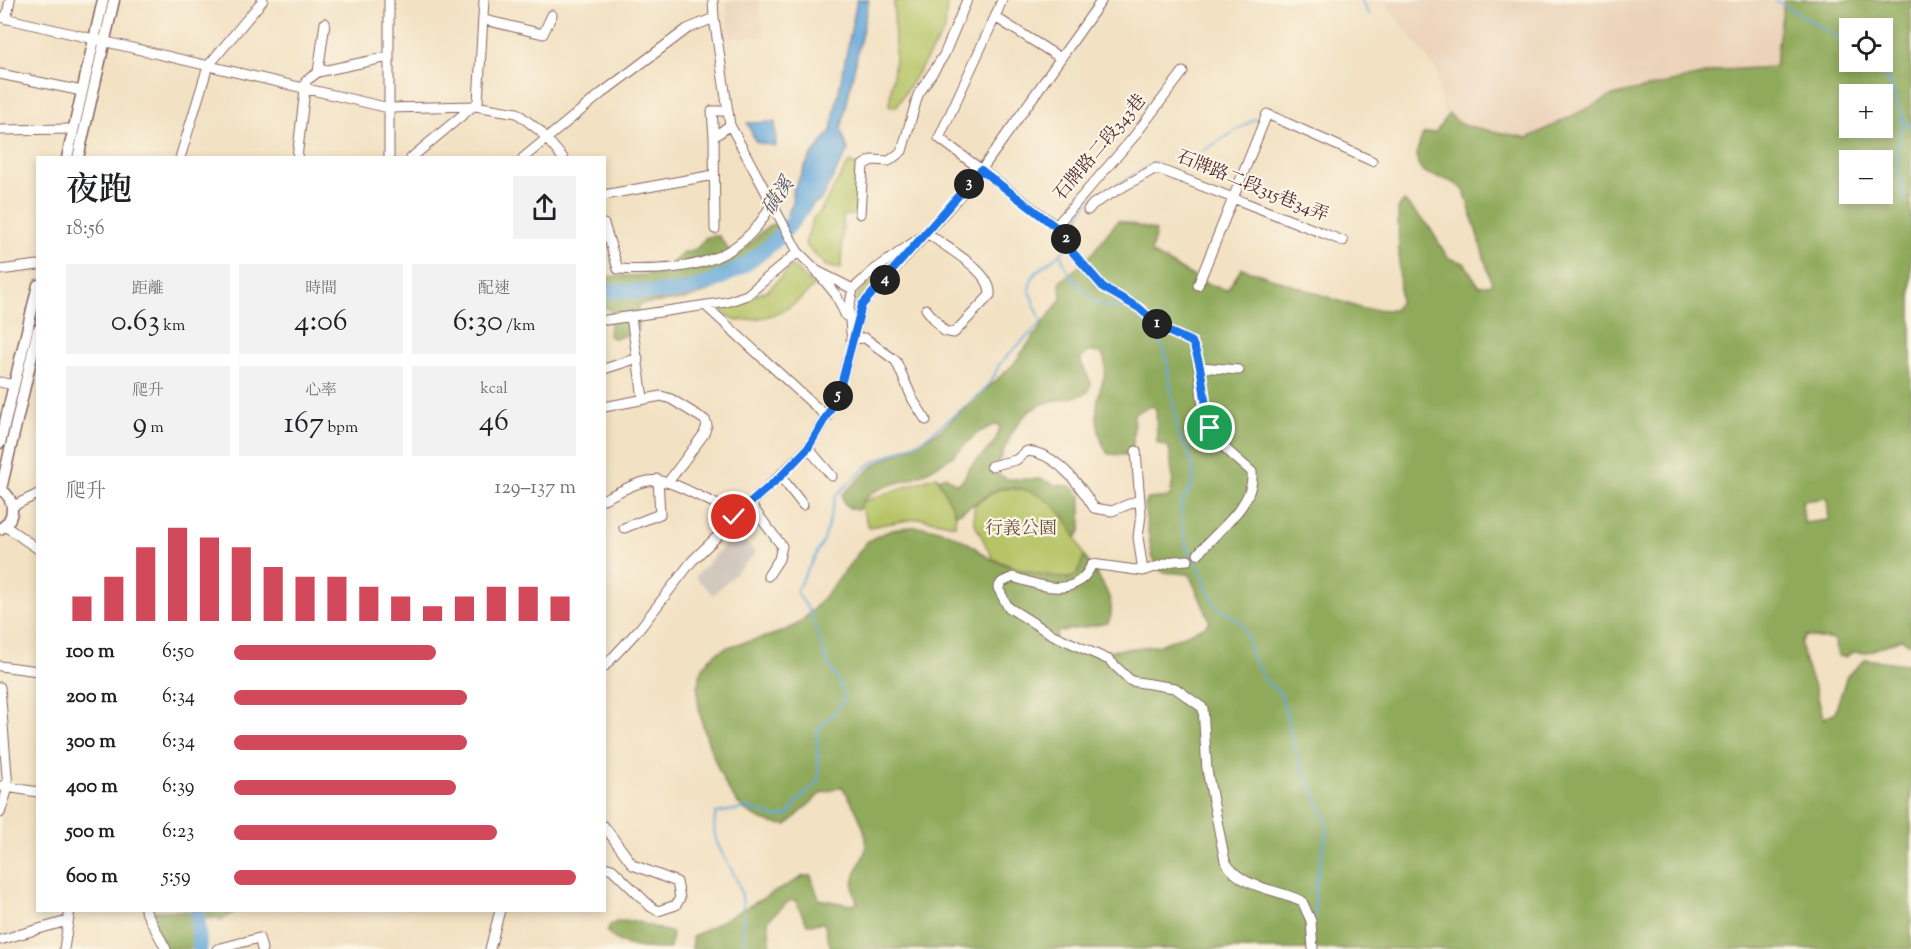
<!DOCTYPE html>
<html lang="zh-TW">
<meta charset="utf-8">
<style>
:root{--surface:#fff;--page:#f2f2f2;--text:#202124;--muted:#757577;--accent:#d1495b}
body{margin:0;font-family:"Sorts Mill Goudy","Noto Serif TC",serif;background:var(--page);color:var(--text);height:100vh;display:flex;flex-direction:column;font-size:22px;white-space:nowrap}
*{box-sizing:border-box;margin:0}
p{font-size:20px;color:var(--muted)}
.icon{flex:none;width:33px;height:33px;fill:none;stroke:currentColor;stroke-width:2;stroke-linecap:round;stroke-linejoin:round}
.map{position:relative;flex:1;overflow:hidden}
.panel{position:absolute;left:36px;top:156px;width:570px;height:756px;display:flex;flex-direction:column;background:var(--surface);border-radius:0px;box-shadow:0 3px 9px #0003}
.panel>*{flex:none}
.buttons{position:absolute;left:1839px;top:18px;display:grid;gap:12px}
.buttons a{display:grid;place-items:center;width:54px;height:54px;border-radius:0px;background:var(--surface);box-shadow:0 3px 9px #0003;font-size:30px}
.pin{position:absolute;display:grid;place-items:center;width:51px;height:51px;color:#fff;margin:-26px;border:3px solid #fff;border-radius:50%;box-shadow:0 2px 6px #0007}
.km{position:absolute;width:30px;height:30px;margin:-15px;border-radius:50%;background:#222;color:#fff;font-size:16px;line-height:30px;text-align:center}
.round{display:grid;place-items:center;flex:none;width:63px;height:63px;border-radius:0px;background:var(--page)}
.overview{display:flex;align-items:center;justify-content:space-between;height:102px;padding:0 30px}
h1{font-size:33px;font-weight:600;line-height:45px}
.stats{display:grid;grid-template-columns:repeat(3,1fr);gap:9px;height:102px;padding:6px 30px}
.stats div{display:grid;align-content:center;border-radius:0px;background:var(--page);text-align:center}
.stats b{font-size:30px;font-weight:600}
.stats small{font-size:16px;font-weight:400}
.stats p{font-size:16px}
.chart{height:168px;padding:12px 30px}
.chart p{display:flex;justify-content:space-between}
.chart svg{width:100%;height:108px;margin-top:6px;stroke:var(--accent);stroke-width:6}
ul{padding:0 30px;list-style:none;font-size:20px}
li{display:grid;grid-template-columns:96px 72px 1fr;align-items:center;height:45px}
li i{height:15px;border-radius:8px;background:var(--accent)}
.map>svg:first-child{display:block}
.built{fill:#ebd2b8}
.industrial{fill:#ccc2b9}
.green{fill:#b6c466;stroke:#807248;stroke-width:1.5}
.forest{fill:#90aa5b;stroke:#6d6443;stroke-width:1.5;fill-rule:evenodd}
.water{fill:#65a8da;stroke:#586482;stroke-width:1.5}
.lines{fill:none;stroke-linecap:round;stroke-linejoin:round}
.stream{stroke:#65a8da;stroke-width:2}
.river{stroke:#65a8da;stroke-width:15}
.minor-casing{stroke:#856360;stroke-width:11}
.major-casing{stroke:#856360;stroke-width:13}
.minor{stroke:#fff;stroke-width:9}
.major{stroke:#fff;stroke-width:10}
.route-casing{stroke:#fff;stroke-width:12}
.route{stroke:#1a73e8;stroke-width:8}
.labels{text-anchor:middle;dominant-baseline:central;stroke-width:4.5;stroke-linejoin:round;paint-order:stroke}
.street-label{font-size:18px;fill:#4a1f2b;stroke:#fcf5e5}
.park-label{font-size:18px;fill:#6a513d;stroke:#fcf5e5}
.water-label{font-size:20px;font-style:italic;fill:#555671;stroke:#fcf5e5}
</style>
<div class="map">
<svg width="1911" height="949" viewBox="0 0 1911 949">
<rect width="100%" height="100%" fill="#fcf5e5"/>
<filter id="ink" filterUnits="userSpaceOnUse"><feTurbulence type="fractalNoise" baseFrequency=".0167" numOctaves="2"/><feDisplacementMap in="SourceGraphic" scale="12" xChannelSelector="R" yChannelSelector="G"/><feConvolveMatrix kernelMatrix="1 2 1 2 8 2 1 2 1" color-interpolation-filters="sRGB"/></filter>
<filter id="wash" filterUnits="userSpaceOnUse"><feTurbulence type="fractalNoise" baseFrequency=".008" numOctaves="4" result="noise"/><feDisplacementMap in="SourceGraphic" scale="24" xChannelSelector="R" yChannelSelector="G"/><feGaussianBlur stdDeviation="1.35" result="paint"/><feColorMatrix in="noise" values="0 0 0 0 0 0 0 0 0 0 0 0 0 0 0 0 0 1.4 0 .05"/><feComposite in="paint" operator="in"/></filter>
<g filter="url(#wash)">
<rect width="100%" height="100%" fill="#f2e1c2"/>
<path class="built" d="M726,0H758L765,37L730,38Z
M1383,0H1784L1775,67L1722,70L1612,96L1528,138L1462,125L1442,110L1436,70Z"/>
<path class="industrial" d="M736,533L756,553L713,595L695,577Z"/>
<path class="green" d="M894,0H947L945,30L896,107L889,106L895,59Z
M849,162L859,166L856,215H843L841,269L826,266L805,244L813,218L820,212Z
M792,266L814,286C785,315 775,317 736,321L722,310L768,290Z
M886,269L889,271L854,312L858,294Z
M937,476L956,514L955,525L921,518L869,527L859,503Z
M999,489C1008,489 1019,488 1028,490C1058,497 1073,530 1084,556C1082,561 1080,570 1077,574C1066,587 1007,565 993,559L974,522V505Z"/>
<path class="forest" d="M1784,0H1911V644L1901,639L1866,653L1853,652L1845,657L1838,656L1834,640L1806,636L1801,643C1804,671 1820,692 1823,719L1835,712L1847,676L1866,659L1907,664L1911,662V949H831L824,923L807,924L795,900L789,901L768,920L771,949H692V937L804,876H811L819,899L851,905L858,903C843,875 868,864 866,839C865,826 850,797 842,787L821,793L787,825C753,824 732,803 720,773C705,734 673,665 731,646C752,640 777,636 796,625C814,614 852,560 867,542C901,520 935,523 968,543C976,548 983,555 991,559C1016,570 1042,575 1068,579L1077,574L1084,556C1096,574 1120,601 1108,623L1057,632L1055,647L1074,655L1160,645L1204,627L1210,621L1189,574L1162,572L1152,556L1144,504L1148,499L1170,497L1173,480L1169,447L1157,443L1156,409L1152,406L1134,413L1133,447L1126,455L1108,454C1097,437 1094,410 1100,390C1104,377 1109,368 1102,354C1091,351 1086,350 1080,360L1091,383L1088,392C1072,400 1054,398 1038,406C1015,416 1004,451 994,472L1007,479H1041L1055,485L1071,486L1081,496V530L1076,538C1064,508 1035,483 1000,489C990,491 968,509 956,514L938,479L946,476L956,484C966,481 965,473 971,466C985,452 994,449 1000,428L997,424C970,434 972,440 953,456C943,463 931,469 920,475C898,485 869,485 858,510C848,509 843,505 842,495L873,466L938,432L1013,365L1061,299L1060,281L1086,261L1118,220L1156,231L1151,253L1207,284L1227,290L1242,268L1363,309L1394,310L1400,302L1398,209L1404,201L1428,225L1448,258L1464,263L1479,286L1492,284L1464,190C1444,169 1401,186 1423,134L1436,132L1448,114L1462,125L1528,138L1612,96L1722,70L1775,67ZM1850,28H1882V62H1850ZM1850,94H1882V128H1850ZM1850,160H1882V194H1850ZM1827,498L1829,520L1804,523L1802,501Z
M774,224L779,227L784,239C759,265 712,295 676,301C663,302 651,302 638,305V330L615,339L609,336L611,310L605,308V277L648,275L669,266L683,253L696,249C707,239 700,236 719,236L731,253H740L768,226Z
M146,911H236L221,920L217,917L201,919L194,949H165Z
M619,921L638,922L672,933L670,949C646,949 622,949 607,932L610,925Z"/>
<path class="water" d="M857,0H869L841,130L848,150L820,201L813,204L795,229L787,214L793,203L792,192L809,159L831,131Z
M775,122L776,146L756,142L747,123Z"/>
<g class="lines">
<path class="stream" d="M1361,0L1370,16
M1776,0L1850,45
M1870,62C1878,70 1887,78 1892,88C1899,103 1897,115 1911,127
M1902,119L1897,155L1905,202
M1203,151L1255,119
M1093,199L1156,162
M1071,240L1083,208L1089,202
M1061,254C1065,274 1088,300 1107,307C1114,309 1125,308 1132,308L1149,327L1165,351L1178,434L1188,451L1194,473L1192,485L1181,505L1182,531L1189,553L1203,574L1207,590L1219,609L1242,623L1254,661L1266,681L1281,694L1296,753L1328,825L1315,887V916
M747,949C740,931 746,911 741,892C733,861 707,847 716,813L747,808L776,817L789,815L797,802L819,781L817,731L841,705L844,698L839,682L829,666L808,609L796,591L824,540L836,495L870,464L921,441L980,395L992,380L1000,363L1042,322C1038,312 1031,300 1030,290C1027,270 1057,260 1067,247"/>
<path class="river" d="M604,292C625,289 644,293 665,292C721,289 772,253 803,207
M197,910L200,949"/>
</g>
</g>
<g filter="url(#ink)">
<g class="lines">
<g class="minor-casing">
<path id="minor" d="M713,0L714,18L730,125L798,252L817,271L853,289
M1002,0L995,17L1059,57
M0,17L389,108L475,106L517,113L540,131L563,158
M995,17L939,138L1056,226L1132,139L1183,72
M6,19L10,0
M485,20L543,34L552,15
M318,72L325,23
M0,74L82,91
M0,130L73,129
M714,137L712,111H727
M180,158L208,66L263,0
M297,158L306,81L318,72L388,57
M389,158V0
M411,158L478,102L484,0
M523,158L602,93L687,29L714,18
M604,195L714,175
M1088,210L1093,204L1156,168L1343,241
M860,214L863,165L872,160L889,161L902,151L918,95L944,55L967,0
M604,224L618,269C681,272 739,266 771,205
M1056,226L1065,234L1069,248L1104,288L1139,308L1163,329L1192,342C1204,369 1197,401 1210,428C1219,446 1238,459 1252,472C1255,506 1217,530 1198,554
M715,229L714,137L730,125
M0,270L38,265
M818,273L836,295L846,316
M1198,285L1267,114L1372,161
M707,307L827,417
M926,309L944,331L954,333L990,295C993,272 945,247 927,233
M631,317L643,398
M606,320L727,302L747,295L798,252
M851,333L849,308L853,289L874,270L927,233L977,176L1102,0
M851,339L865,338L896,361L913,400L926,420
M1200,367L1239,370
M604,369L638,358
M0,382L13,385
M604,407L661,396L671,399L705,420L707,425L704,434L669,481
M808,448L832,476
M1136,451L1141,515L1138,537L1143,571
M991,466L1016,460L1027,451C1056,453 1080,485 1094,508L1112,511L1139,500
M781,477L803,505
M604,499C649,477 654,473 699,496C712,502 724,507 734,517
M750,504L782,546L779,559L768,576
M13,506L38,494
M5,526L38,549
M624,528L660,514L658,479
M1188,560L1174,561L1143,571L1092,564C1076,600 1042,586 1013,577L1002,582L998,588L1008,607L1051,634L1109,660L1131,681L1175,688L1203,708L1207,770L1225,861C1241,889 1275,888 1302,901L1311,921L1313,949
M0,666L38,671
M604,667L641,627L692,561L808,448L838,396L862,305L927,233
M0,687L8,788L0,813
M0,786L38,792
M604,826L633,865L677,882L680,898L676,905L658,911L651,907L612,869L604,867
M145,910L166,949
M0,940L67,921
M64,949L70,910
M217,949L259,938L262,949
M490,949L500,910"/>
</g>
<g class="major-casing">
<path id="major" d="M67,158L103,0
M78,158L114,0
M0,443L38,285
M0,489C16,499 16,519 0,529
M1,489L38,330"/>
</g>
<use href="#minor" class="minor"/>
<use href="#major" class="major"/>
</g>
</g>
<g class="lines" filter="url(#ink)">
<g class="route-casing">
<path id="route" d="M734,517L780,477L808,448L838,396L862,305L981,170L1065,234L1069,248L1104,288L1139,308L1163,329L1192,342C1204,368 1203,399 1210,428"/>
</g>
<use href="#route" class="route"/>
</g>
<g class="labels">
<g class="street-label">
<text transform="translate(1101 148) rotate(-50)">石牌路二段343巷</text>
<text transform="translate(1252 187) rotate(22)">石牌路二段315巷34弄</text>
</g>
<g class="park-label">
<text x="1021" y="530">行義公園</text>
</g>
<g class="water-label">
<text transform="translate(779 197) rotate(-55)">磺溪</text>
</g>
</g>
</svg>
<div class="buttons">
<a><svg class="icon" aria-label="locate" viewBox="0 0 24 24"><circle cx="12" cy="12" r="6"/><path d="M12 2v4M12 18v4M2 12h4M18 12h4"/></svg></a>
<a>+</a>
<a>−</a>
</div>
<div class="pin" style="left:1210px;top:428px;background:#1e9e55"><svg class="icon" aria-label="arrive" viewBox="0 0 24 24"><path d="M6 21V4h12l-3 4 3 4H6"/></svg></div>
<div class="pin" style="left:734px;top:517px;background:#d93025"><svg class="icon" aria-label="check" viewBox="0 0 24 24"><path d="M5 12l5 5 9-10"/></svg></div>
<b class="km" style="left:1157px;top:324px">1</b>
<b class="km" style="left:1066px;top:239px">2</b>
<b class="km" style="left:969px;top:184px">3</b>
<b class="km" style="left:885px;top:280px">4</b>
<b class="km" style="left:838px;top:396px">5</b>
<section class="panel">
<div class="overview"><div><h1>夜跑</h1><p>18:56</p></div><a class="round"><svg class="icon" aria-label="share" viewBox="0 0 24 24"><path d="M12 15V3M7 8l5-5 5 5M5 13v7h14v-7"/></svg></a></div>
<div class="stats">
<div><p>距離</p><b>0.63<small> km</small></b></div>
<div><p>時間</p><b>4:06</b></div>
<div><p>配速</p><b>6:30<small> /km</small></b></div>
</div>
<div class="stats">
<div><p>爬升</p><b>9<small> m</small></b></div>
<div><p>心率</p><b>167<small> bpm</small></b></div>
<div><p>kcal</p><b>46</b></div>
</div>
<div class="chart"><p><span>爬升</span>129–137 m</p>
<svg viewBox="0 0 160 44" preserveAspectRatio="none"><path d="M5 44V34M15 44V26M25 44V14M35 44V6M45 44V10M55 44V14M65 44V22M75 44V26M85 44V26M95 44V30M105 44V34M115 44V38M125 44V34M135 44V30M145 44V30M155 44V34"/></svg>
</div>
<ul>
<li><b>100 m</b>6:50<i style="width:59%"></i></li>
<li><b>200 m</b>6:34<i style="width:68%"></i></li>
<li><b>300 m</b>6:34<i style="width:68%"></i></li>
<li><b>400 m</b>6:39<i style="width:65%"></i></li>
<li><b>500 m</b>6:23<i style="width:77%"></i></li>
<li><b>600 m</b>5:59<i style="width:100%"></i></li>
</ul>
</section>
</div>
